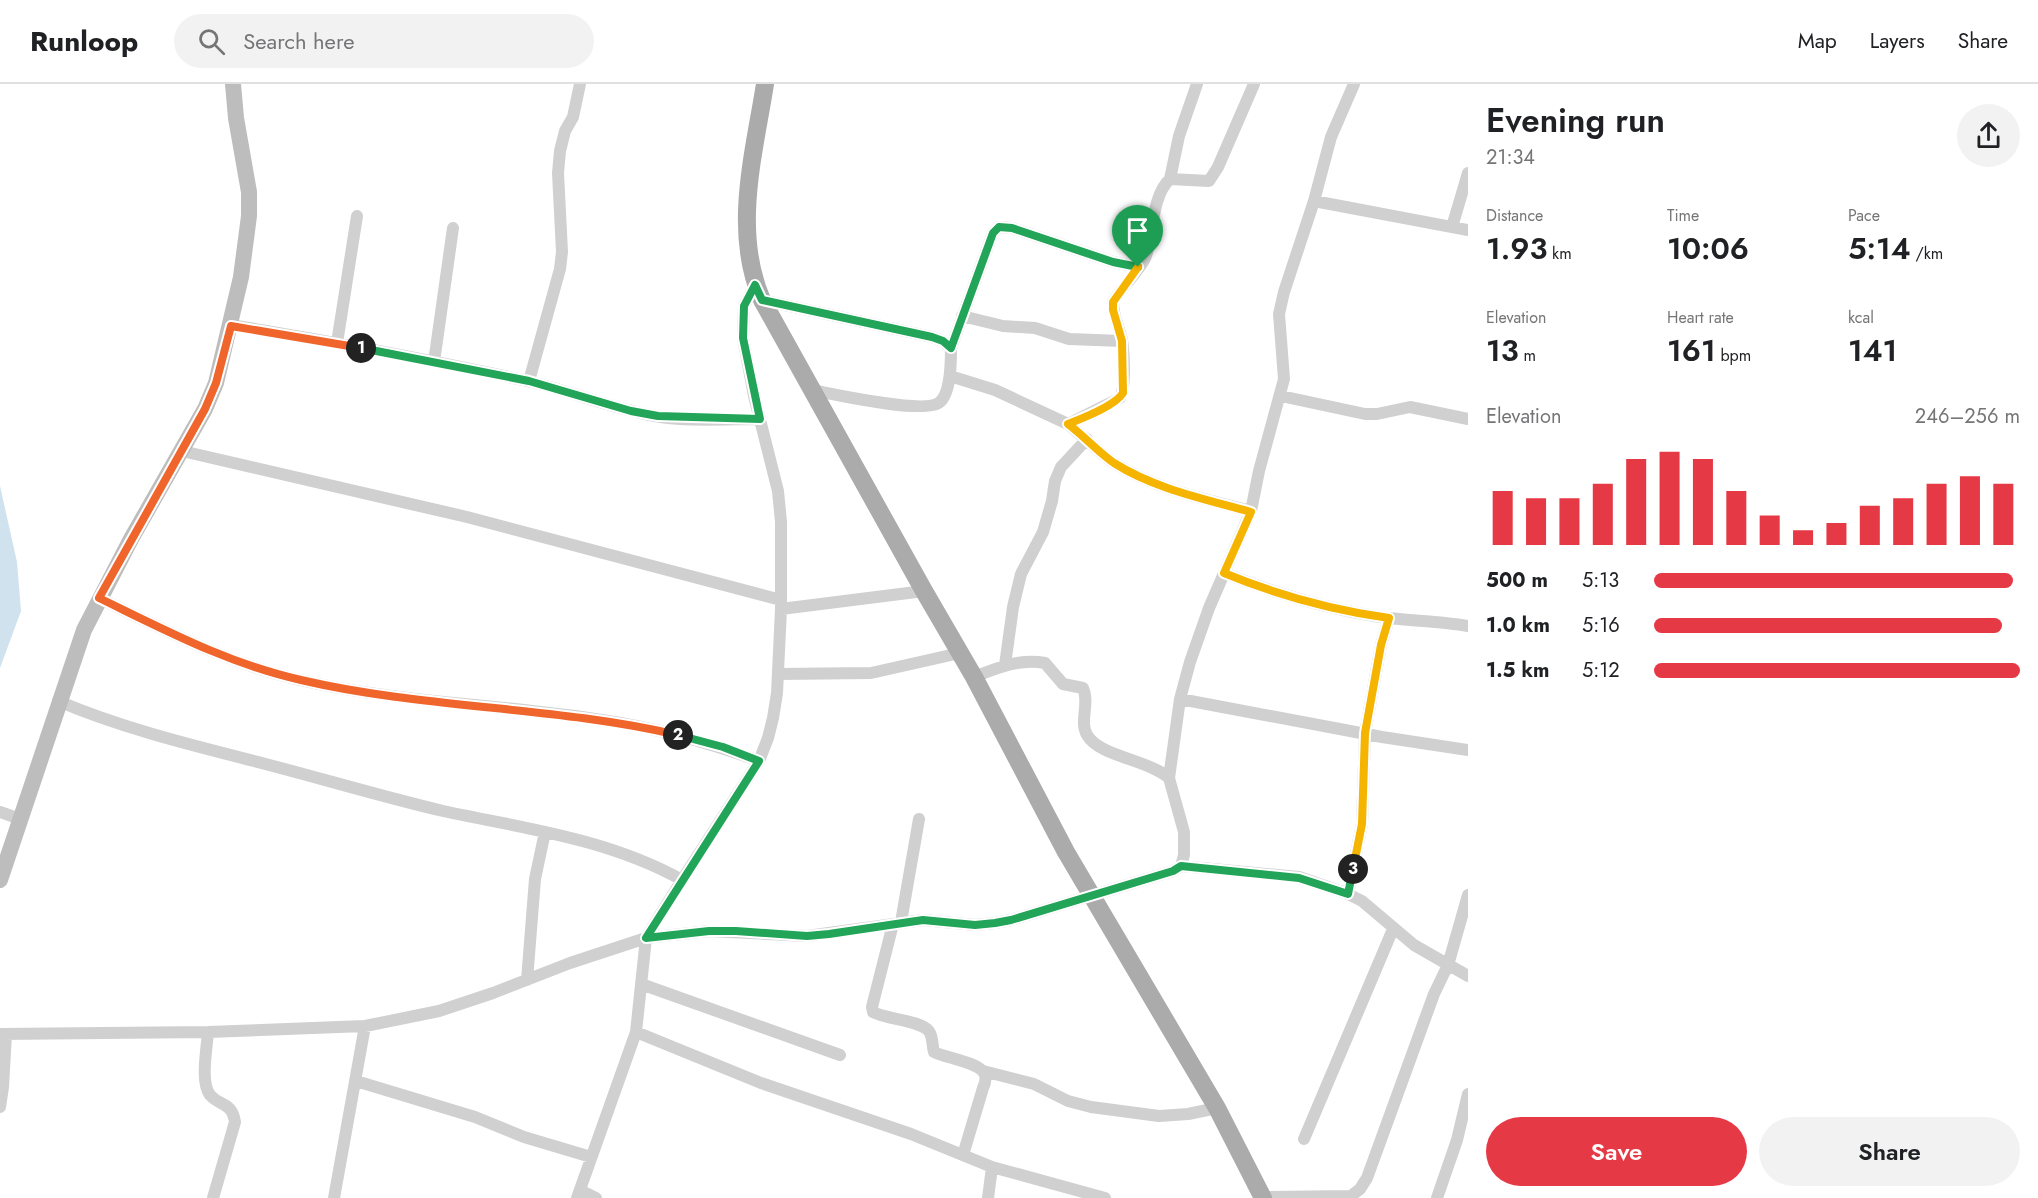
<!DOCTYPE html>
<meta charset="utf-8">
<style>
:root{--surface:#fff;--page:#f2f2f2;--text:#202124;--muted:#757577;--line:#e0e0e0;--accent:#e63946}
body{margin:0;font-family:Jost,sans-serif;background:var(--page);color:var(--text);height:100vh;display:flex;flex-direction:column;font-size:22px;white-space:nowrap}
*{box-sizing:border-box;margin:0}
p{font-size:20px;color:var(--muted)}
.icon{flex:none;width:33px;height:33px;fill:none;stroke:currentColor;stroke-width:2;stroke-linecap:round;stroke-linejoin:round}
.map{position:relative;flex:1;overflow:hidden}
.panel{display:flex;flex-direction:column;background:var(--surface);width:570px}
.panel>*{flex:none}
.pin{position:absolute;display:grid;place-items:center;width:51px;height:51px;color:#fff;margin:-62px -26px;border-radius:50% 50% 50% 0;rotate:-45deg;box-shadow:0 0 6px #0007}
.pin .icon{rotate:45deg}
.km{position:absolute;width:30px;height:30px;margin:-15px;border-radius:50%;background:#222;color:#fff;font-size:16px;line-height:30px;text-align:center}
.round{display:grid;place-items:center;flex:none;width:63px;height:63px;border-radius:32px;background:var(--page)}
.headline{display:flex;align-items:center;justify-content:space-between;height:102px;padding:0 18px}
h1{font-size:33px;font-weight:600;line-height:45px}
.metrics{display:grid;grid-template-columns:repeat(3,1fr);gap:9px;height:102px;padding:6px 18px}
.metrics div{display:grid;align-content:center}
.metrics b{font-size:30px;font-weight:600}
.metrics small{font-size:16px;font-weight:400}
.metrics p{font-size:16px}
.chart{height:168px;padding:12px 18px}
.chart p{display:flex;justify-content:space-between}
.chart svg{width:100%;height:108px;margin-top:6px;stroke:var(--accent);stroke-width:6}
.primary-button{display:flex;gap:12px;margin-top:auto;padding:12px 18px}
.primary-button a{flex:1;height:69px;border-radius:36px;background:var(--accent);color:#fff;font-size:24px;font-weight:600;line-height:69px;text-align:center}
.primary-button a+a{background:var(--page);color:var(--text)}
ul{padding:0 18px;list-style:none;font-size:20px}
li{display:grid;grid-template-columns:96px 72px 1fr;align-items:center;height:45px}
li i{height:15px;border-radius:8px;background:var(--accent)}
header{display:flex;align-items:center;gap:36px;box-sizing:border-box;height:84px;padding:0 30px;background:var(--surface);border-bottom:2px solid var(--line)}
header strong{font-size:28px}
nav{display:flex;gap:33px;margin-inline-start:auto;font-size:21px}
.search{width:420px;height:54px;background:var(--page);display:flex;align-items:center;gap:15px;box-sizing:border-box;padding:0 21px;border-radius:33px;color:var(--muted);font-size:22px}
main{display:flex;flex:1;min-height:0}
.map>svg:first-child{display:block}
.water{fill:#cfe2ee}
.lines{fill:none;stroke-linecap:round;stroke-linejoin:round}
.street{stroke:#d0d0d0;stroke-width:12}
.secondary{stroke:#bdbdbd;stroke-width:16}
.primary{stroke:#ababab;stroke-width:18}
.split-1-casing{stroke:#fff;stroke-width:12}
.split-2-casing{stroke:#fff;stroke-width:12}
.split-3-casing{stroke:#fff;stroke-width:12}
.split-4-casing{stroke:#fff;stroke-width:12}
.split-1{stroke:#22a559;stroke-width:8}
.split-2{stroke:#f0652b;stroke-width:8}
.split-3{stroke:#22a559;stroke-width:8}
.split-4{stroke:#f5b400;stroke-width:8}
</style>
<header>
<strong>Runloop</strong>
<div class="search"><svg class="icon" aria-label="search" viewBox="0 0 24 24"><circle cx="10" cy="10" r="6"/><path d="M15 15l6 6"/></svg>Search here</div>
<nav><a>Map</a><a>Layers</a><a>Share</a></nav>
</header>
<main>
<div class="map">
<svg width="1468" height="1114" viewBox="0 0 1468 1114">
<rect width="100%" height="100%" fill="#fff"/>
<path class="water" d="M0,402L17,478L21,527L0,584Z"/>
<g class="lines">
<path class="street" d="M1170,95L1179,52L1197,0
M1314,117L1468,146
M1452,143L1468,89
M762,216L932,253L943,257L951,264C951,278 951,308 940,318C925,331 833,310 811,306
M962,232L1003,242L1035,244L1069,255L1122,257
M231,241C329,257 426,275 523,296C568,306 610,324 655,332C689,338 726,335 760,335
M337,259L357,132
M951,264L993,149L999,143L1012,144L1113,178L1138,183
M434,278L453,144
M950,292L995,306L1068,340L1120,314C1126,303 1124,269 1122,256C1119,243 1113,232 1113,218C1121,204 1143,183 1146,172C1153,150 1152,111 1170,95L1209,97L1218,83L1254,0
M529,297L560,185L562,168L558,89L560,67L565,47L573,33L580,0
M1281,312L1365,330H1377L1410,323L1468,335
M1068,340C1084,353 1098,368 1114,379C1155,405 1205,415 1251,427
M182,367L467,433L781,516
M1224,489C1274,509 1327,525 1380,533C1409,537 1439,537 1468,542
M99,514C165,546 229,580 300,596C399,619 502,620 602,636C655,644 708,658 759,677
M781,525L924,507
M1005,581L1013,523L1021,490L1043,448L1052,417L1055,397L1061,383L1087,355
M778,590L871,589L960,569
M974,593C997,584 1020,574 1045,579L1063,600L1083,604C1090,619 1079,637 1087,651C1100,673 1147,675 1169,694
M1180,615L1382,653L1468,666
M58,617C122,644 187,660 254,677C317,693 379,712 443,727C523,744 609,755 682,796
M0,728L20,735
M1181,782L1299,793L1348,810L1362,817L1414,861L1468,892
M1348,810L1362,740L1365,649L1381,561L1389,534
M901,838L919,735
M893,840L872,923L873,928C887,936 924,936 930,949C933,955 932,961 934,968C945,974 981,978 985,991C986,995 985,1000 983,1004L963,1071
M527,896L535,795L545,748
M641,900L840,971
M208,948C207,964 200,998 210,1011C221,1023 232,1018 235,1038L213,1114
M636,948L761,999L911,1050L992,1083L1105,1114
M0,950L208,948L365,942L439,927L493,909L570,879L646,854L709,847L807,852L923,836L975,841L995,839L1011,836L1173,787L1181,782L1184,771V748L1169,694L1180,615L1190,578L1209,524L1251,427L1259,387L1284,295L1279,230L1284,208L1314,117L1331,53L1354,0
M983,987L1034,1000L1068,1017L1091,1023L1159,1032L1188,1030L1217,1024
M356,997L475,1033L524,1053L591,1073
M0,1023L3,1003L6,950
M1304,1055L1393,845
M580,1106L596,1114
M1262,1113L1351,1112L1360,1105L1367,1094L1434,910L1448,881L1468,811
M334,1114L365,942
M577,1114L636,948L646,854L682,796L759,677L768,654L773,634L777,609L781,525V438L778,407L754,312L743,254L744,222L755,201
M988,1114L992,1083
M1437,1114L1457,1056L1468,1010"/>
<path class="secondary" d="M0,796L84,546L131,455L205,325L216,299L241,193L249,132V108L236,34L233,0"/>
<path class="primary" d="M765,0C754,70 732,147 762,216L924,507L974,593L1066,768L1217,1024L1263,1114"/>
</g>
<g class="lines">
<g class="split-1-casing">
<path id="split-1" d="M361,264L529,297L631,327L658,332L760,335L743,254L744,222L755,201L762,216L932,253L943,257L951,264L993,149L999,143L1012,144L1113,178L1138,183"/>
</g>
<g class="split-2-casing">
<path id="split-2" d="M361,264L231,242L216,299L205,325L99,514C165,546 229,580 301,596C425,625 554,622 678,651"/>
</g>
<g class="split-3-casing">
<path id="split-3" d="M678,651L723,663L759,677L646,854L709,847H736L807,852L829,850L923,836L975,841L995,839L1011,836L1173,787L1181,782L1299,794L1348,810L1353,785"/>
</g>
<g class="split-4-casing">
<path id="split-4" d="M1138,183L1113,218V226L1122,257L1123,309C1115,322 1083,334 1068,340C1084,352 1098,368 1114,379C1155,405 1205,415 1251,428L1224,489C1277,511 1332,526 1389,534L1381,561L1365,649L1362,740L1353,785"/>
</g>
<use href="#split-1" class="split-1"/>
<use href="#split-2" class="split-2"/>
<use href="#split-3" class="split-3"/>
<use href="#split-4" class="split-4"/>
</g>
</svg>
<div class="pin" style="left:1138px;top:183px;background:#1e9e55"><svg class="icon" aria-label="arrive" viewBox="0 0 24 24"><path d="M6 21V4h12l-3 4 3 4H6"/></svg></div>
<b class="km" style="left:361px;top:264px">1</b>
<b class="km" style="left:678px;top:651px">2</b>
<b class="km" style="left:1353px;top:785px">3</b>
</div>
<section class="panel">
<div class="headline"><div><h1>Evening run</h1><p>21:34</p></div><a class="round"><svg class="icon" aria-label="share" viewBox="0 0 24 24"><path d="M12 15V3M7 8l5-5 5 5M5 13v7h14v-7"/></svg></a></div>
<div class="metrics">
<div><p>Distance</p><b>1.93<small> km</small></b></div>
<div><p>Time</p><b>10:06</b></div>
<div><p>Pace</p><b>5:14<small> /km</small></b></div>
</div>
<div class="metrics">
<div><p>Elevation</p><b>13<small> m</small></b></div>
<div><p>Heart rate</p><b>161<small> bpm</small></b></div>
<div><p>kcal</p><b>141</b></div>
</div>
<div class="chart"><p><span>Elevation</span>246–256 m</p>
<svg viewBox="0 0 160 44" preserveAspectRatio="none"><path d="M5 44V22M15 44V25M25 44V25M35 44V19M45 44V9M55 44V6M65 44V9M75 44V22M85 44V32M95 44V38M105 44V35M115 44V28M125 44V25M135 44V19M145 44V16M155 44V19"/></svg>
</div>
<ul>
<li><b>500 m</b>5:13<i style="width:98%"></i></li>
<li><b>1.0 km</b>5:16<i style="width:95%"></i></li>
<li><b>1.5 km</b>5:12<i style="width:100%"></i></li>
</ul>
<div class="primary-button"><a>Save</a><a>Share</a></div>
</section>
</main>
